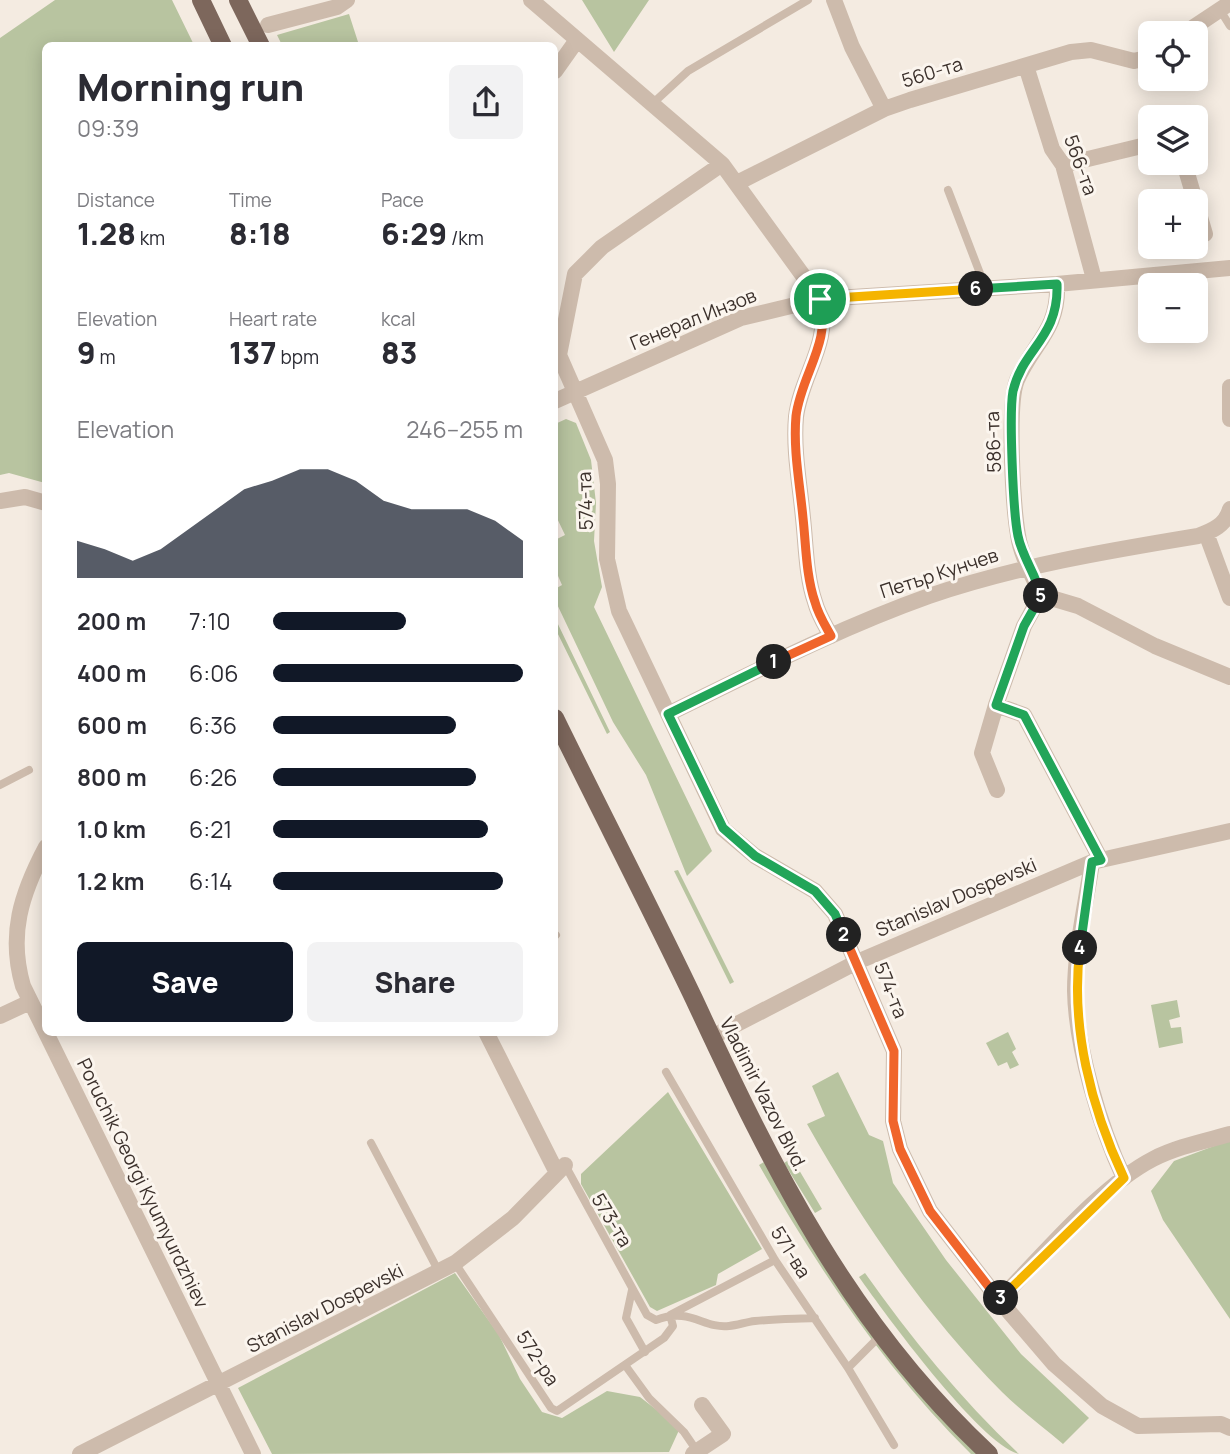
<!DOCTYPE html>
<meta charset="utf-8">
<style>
:root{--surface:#fff;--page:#f2f2f3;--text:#2b2b33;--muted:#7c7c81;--accent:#111827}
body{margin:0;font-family:Manrope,sans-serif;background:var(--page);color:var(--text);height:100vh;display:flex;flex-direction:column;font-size:26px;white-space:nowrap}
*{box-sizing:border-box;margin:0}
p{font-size:23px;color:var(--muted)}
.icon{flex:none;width:38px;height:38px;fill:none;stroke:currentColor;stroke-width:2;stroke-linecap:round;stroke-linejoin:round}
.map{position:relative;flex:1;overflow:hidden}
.side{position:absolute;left:42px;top:42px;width:516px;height:994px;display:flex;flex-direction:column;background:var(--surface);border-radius:10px;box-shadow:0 4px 18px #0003}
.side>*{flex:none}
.buttons{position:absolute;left:1138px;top:21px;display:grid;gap:14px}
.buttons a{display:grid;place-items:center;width:70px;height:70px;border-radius:10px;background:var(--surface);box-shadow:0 4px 18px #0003;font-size:35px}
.pin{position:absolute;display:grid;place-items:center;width:60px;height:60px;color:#fff;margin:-30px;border:4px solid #fff;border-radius:50%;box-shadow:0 2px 7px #0007}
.km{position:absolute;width:35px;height:35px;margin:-18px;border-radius:50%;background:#222;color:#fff;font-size:19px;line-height:35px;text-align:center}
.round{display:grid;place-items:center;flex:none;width:74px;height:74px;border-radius:10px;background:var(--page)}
.headline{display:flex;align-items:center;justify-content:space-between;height:119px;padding:0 35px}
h1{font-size:38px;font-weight:800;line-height:52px}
.figures{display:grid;grid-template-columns:repeat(3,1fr);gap:10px;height:119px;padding:7px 35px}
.figures div{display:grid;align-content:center}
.figures b{font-size:30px;font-weight:800}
.figures small{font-size:19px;font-weight:400}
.figures p{font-size:19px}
.chart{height:196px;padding:14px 35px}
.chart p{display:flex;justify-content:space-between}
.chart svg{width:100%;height:126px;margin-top:7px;fill:var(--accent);opacity:.7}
.cta{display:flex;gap:14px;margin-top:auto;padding:14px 35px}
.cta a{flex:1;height:80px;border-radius:10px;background:var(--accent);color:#fff;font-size:28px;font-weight:800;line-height:80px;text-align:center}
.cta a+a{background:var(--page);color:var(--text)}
ul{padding:0 35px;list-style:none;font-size:23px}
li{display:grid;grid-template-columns:112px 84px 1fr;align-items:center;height:52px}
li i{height:18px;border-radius:9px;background:var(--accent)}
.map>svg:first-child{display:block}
.green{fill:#b8c4a0}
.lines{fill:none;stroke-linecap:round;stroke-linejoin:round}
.service{stroke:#cdbbac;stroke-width:8}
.minor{stroke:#cdbbac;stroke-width:16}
.primary{stroke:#7d675c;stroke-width:18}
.split-1-casing{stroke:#fff;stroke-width:14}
.split-2-casing{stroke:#fff;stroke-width:14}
.split-3-casing{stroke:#fff;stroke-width:14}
.split-4-casing{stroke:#fff;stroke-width:14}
.split-5-casing{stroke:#fff;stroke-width:14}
.split-6-casing{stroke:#fff;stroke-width:14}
.split-7-casing{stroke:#fff;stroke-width:14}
.split-1{stroke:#f0652b;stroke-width:9}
.split-2{stroke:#22a559;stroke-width:9}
.split-3{stroke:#f0652b;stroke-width:9}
.split-4{stroke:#f5b400;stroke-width:9}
.split-5{stroke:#22a559;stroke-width:9}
.split-6{stroke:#22a559;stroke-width:9}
.split-7{stroke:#f5b400;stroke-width:9}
.labels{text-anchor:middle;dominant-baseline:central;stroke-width:6;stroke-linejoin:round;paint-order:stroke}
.street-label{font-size:19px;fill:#3b302b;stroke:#fbf5ee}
</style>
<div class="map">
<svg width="1230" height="1454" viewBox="0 0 1230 1454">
<rect width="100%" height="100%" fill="#f4ebe1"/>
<path class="green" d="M55,0H172L194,45L46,46L45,483L9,473L0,475V38Z
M582,0H649L614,52Z
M349,14L359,45H282L277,35Z
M566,419L576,423L591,460L596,503L594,541L602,587L594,607L712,851L687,876L646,775L613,722L555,600V589L562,585L555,569V540L565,535L555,514V424Z
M555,618L610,732L607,734L555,628Z
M678,870L734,982L730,984L674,871Z
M1177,1000L1180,1017L1169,1020L1171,1028L1181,1027L1183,1043L1159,1048L1151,1005Z
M1008,1032L1016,1049L1012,1052L1019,1065L1010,1069L1007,1062L998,1066L986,1043Z
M838,1072L869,1135L883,1141L893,1183L946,1260L1021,1354L1089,1418L1063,1444C1043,1427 1021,1411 1002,1392C924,1313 861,1220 807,1124L825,1116L812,1086Z
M668,1092L762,1249L718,1274L716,1285L657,1311L650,1307L581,1184V1174Z
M1230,1140V1319L1163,1220L1151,1191L1174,1161Z
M792,1158L822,1209L815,1213L784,1163Z
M764,1162L806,1236L979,1454H971C885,1369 819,1270 759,1165Z
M455,1273L499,1335L520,1379L542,1412L562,1418L607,1391L640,1397L680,1428L669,1452L272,1454L238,1388Z
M865,1273C911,1338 961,1399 1019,1454C980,1444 885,1314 859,1277Z"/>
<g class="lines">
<path class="service" d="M1220,10L1230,26
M652,104L688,71L808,0
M948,190L986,289
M0,785L29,770
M555,936L556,935
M666,1072L775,1260L848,1368L894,1445
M371,1143L439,1272
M565,1165L647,1315L656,1320C691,1307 703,1329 729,1326C738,1325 746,1322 755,1321C775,1319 795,1319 815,1318
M455,1263L551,1408L557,1411L664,1338L673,1326L670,1315L775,1260
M632,1290L626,1318L645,1352
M625,1365L649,1398L684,1432L697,1451
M848,1368L881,1335"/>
<path class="minor" d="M531,0L722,164L820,299C832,342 801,375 796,417C793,450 800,485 803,518C806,545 806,576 815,602C818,614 825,625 831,636
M834,0L852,47L884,109
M268,25L337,7L347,0
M1185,33L1230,3
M1026,66L1052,149L1063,165L1094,279
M555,71L577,40
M1184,163L1205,234
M1063,165L1150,144
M737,183L884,109L910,100L1071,52L1091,50L1134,61L1150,57
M555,346L605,460L608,484L607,559L619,611L723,829L755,856L815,891L835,914L894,1051L893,1121L900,1149L930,1211L999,1300L1054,1364L1102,1406L1138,1426L1221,1424L1230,1428
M559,355L575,274L602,247L722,164
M1230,387V419
M555,401L741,318L820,299L1057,284L1230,268
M0,501L25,497L46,503
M1206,533L1230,598
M1041,595L1078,606L1155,646L1230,677
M996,705L1024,626L1041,595C1033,576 1021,556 1018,535C1013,506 1007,404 1017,380C1034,342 1059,330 1057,284
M668,714C754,672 839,628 929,596C1017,566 1107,551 1198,536C1212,531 1226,525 1230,509
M997,790L982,753L996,705L1024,715L1101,860
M46,847C21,894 8,935 23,986L253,1454
M1092,862C1086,904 1075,949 1075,991C1076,1047 1100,1127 1124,1178
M0,1016L30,1002
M486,1032L557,1173
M712,1037L857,962L1092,862L1230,831
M999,1300C1043,1256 1099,1187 1153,1159C1176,1147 1205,1141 1230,1134
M80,1454L455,1263L513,1218L565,1165
M693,1454L723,1434L702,1405"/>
<path class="primary" d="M201,0L223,46
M238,0L261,46
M555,718C601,812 649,905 694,999C773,1169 849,1324 989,1454"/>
</g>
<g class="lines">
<g class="split-1-casing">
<path id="split-1" d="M774,662L831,636C825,625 818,614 815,602C806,576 806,545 803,518C800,485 793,450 796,416C801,375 832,342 820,299"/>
</g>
<g class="split-2-casing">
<path id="split-2" d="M774,662L668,714L723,828L755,856L815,891L835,914L844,935"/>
</g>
<g class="split-3-casing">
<path id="split-3" d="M844,935L894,1051L893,1121L900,1149L930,1211L999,1300L1001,1298"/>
</g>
<g class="split-4-casing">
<path id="split-4" d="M1001,1298L1124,1178C1091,1108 1070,1026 1080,948"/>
</g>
<g class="split-5-casing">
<path id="split-5" d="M1041,596L1024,626L996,705L1024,715L1101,860L1092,862L1080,948"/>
</g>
<g class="split-6-casing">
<path id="split-6" d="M976,289L1057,284C1059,338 1023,348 1013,391C1009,413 1013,512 1018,536C1022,557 1037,576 1041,596"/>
</g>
<g class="split-7-casing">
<path id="split-7" d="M820,299L976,289"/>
</g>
<use href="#split-1" class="split-1"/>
<use href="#split-2" class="split-2"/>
<use href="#split-3" class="split-3"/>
<use href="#split-4" class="split-4"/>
<use href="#split-5" class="split-5"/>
<use href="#split-6" class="split-6"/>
<use href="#split-7" class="split-7"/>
</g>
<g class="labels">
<g class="street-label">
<text transform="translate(932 72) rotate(-17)">560-та</text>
<text transform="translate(1081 165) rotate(70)">566-та</text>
<text transform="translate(693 319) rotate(-22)">Генерал Инзов</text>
<text transform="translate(993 442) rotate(-92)">586-та</text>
<text transform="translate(585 501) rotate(-92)">574-та</text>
<text transform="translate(939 573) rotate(-18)">Петър Кунчев</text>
<text transform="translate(956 897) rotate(-23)">Stanislav Dospevski</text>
<text transform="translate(891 990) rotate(68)">574-та</text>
<text transform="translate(764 1094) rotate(63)">Vladimir Vazov Blvd.</text>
<text transform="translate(143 1183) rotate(64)">Poruchik Georgi Kyumyurdzhiev</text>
<text transform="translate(612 1220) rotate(59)">573-та</text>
<text transform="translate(791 1252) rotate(58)">571-ва</text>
<text transform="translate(325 1308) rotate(-27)">Stanislav Dospevski</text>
<text transform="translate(538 1358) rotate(57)">572-ра</text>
</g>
</g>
</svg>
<div class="buttons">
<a><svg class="icon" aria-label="locate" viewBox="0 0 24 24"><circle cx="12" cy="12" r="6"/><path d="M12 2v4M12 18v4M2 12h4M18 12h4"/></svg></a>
<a><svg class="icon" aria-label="layers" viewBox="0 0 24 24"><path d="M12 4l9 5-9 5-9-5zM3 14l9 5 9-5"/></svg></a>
<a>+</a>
<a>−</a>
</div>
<div class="pin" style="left:820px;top:299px;background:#1e9e55"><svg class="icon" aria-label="arrive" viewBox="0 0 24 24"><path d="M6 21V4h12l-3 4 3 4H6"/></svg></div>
<b class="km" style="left:774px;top:662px">1</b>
<b class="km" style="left:844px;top:935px">2</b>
<b class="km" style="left:1001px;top:1298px">3</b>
<b class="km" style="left:1080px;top:948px">4</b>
<b class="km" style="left:1041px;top:596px">5</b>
<b class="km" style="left:976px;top:289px">6</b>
<section class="side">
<div class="headline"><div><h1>Morning run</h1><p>09:39</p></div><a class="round"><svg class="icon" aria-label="share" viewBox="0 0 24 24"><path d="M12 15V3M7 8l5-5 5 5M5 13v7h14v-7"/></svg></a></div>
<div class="figures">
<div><p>Distance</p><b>1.28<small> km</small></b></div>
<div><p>Time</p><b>8:18</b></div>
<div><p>Pace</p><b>6:29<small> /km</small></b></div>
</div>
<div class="figures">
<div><p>Elevation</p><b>9<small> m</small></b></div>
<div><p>Heart rate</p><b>137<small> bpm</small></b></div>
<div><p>kcal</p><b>83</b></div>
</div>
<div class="chart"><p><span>Elevation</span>246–255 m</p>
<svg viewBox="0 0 160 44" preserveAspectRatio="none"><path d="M0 44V31L10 34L20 38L30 34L40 27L50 20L60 13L70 10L80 6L90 6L100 10L110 17L120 20L130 20L140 20L150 24L160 31V44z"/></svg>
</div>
<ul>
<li><b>200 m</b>7:10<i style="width:53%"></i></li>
<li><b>400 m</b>6:06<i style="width:100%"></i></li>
<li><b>600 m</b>6:36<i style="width:73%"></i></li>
<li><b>800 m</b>6:26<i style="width:81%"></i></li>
<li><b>1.0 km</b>6:21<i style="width:86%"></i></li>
<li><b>1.2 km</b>6:14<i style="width:92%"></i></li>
</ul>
<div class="cta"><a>Save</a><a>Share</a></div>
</section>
</div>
